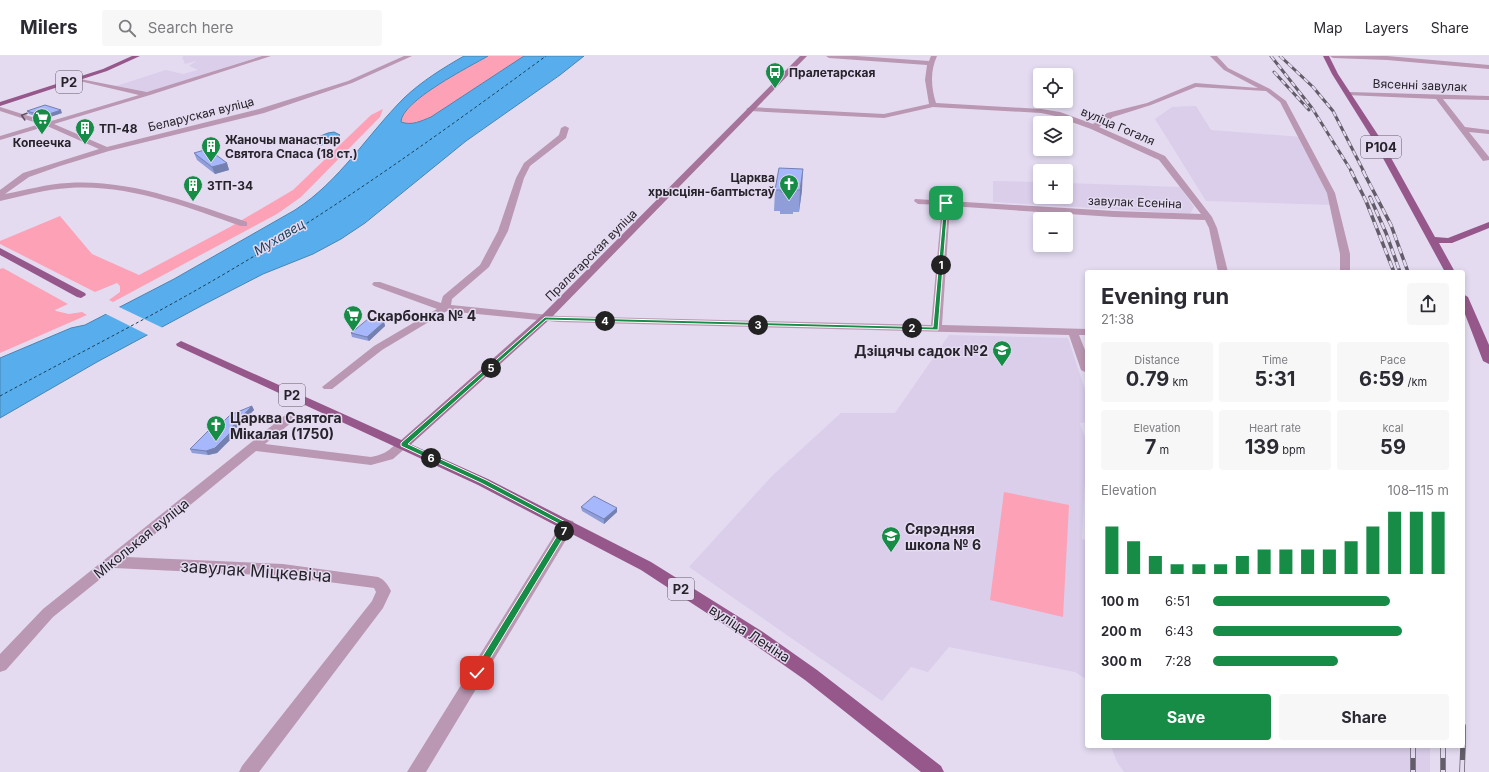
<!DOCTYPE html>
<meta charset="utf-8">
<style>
:root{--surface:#fff;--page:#f7f7f7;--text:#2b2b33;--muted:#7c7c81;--line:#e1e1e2;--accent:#168c47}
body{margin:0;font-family:Inter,sans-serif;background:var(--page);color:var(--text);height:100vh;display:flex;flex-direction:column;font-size:15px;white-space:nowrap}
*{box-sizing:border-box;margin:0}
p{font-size:13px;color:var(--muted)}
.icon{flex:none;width:22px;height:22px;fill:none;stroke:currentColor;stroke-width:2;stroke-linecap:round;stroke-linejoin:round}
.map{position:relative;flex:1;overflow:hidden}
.panel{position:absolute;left:1085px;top:214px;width:380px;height:478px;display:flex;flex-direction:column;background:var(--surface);border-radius:4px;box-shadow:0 2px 6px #0003}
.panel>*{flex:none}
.fabs{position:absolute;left:1033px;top:12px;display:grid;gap:8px}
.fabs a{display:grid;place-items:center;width:40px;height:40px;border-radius:4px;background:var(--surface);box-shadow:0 2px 6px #0003;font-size:20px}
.pin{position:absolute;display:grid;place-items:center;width:34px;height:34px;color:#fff;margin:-17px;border-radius:8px;box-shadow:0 2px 6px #0006}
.km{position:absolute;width:20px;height:20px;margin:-10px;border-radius:50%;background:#222;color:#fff;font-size:11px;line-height:20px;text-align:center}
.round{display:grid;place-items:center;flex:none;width:42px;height:42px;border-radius:4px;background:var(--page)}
.head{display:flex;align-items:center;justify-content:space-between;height:68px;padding:0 16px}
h1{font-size:22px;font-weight:700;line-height:30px}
.metrics{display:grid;grid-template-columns:repeat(3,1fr);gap:6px;height:68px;padding:4px 16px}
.metrics div{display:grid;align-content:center;border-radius:4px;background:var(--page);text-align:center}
.metrics b{font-size:20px;font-weight:700}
.metrics small{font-size:11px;font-weight:400}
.metrics p{font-size:11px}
.chart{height:112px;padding:8px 16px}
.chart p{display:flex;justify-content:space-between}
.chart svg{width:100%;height:72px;margin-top:4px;stroke:var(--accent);stroke-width:6}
.button{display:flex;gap:8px;margin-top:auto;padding:8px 16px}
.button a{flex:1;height:46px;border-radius:4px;background:var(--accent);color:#fff;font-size:16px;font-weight:700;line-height:46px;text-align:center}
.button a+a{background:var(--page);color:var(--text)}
ul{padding:0 16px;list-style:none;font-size:13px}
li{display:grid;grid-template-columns:64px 48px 1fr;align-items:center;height:30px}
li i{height:10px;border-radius:5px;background:var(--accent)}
header{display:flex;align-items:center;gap:24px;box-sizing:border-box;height:56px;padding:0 20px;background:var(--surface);border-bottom:1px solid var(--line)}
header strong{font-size:19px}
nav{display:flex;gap:22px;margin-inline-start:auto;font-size:14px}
.search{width:280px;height:36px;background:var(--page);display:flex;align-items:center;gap:10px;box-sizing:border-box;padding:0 14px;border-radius:4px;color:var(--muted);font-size:15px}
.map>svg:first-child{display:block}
.built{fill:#daceeb}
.green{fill:#fda1b6}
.water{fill:#58aeec;stroke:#4984b2}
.pier{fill:#e4dbf1}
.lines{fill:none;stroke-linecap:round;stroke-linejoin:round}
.ferry{stroke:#1c3f59;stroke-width:1;stroke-dasharray:3 2.5;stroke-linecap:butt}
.street{fill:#ba97b2;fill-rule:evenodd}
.secondary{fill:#a6739b;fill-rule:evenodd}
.primary{fill:#96588a;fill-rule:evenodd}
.rail-far2-casing{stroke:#635d69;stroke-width:3}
.rail-far1-casing{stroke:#635d69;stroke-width:3.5}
.rail-casing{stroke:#635d69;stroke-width:5.5}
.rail-far2{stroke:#e4dbf1;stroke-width:2;stroke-dasharray:5.5;stroke-linecap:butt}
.rail-far1{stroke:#e4dbf1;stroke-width:2.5;stroke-dasharray:7;stroke-linecap:butt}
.rail{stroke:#e4dbf1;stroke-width:4;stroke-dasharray:12;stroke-linecap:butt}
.wall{fill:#8f9dd8}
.shaded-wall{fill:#7480b0}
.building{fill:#a6b7fb;stroke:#7480b0}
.oneway{stroke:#625161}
.route{fill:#168c47;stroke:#fff}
.labels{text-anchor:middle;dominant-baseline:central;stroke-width:3;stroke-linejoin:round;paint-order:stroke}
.far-poi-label{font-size:12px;font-weight:bold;fill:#27232b;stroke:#e4dbf1;text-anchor:start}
.far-street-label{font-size:12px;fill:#27232b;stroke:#e4dbf1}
.shield{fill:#e4dbf1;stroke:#605a66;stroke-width:1}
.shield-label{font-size:13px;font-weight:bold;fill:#27232b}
.far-water-label{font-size:13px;font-style:italic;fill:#1c3f59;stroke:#e4dbf1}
.poi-label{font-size:14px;font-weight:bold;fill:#27232b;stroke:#e4dbf1;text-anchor:start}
.street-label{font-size:14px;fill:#27232b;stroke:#e4dbf1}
.near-street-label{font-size:17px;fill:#27232b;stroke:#e4dbf1}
</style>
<header>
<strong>Milers</strong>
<div class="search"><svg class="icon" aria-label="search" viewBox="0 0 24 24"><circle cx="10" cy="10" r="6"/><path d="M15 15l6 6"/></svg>Search here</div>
<nav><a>Map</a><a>Layers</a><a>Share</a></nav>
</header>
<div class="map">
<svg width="1489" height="716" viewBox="0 0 1489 716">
<rect width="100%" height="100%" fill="#e4dbf1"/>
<path class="built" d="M184,0H261L149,36L116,30L166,14L183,18L198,14L189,10L196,5L185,8L182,1Z
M1196,50L1211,74L1303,81L1333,149L1206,145L1155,63L1172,51Z
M993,125L1040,126V141H1066V127L1180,131L1194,151L1190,158L993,146Z
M949,279L1068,282L1087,340V366L1080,367L1087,387L1082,483L1087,484V626L1086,623L1075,616L949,591L928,616L911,611L882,645L689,511L772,420L841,357H895Z
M1111,690H1430V716H1124L1117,706Z"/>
<path class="green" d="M488,0H524L431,61C421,65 412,70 401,66C401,45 471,10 488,0Z
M383,53L380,61L301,141L277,158L113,246L109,244L120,236V230L117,227L95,236L0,188V185L60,160L92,198L139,219L230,171L293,134L371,59Z
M3,212L68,248L55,254L56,255L69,258L82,256L87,259L0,297V213Z
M1004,436L1069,449L1063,561L990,544Z"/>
<path class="water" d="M464,0H488C471,10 401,45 401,66C412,70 421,65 431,61L524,0H584L560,19L466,85L365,167L341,183L313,198L263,218L201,250L97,306L0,362V302L71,272L85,269L174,223L295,154C340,125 367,79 404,42C422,25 443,12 464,0Z
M334,76L340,79L322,89L308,87V85L328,77Z"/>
<path class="pier" d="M117,250L163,272L150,280L104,257Z"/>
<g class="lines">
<path class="ferry" d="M0,340C79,297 159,257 236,211C344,147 445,74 546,0"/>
<path class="street" d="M262,0H271L150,39L54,68L107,91L259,53L348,25L404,0H412L352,27L264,57L109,95L60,110L29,121L5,138C26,134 47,128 68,127C130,123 190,147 247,166V170H241C186,151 129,128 69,132C46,133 23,140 0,145V134L23,117L99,93L47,70L0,84V80L40,68L0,55V51L48,66L139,39L75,24V22L147,36Z
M826,0H856L929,5L931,0H937C930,15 931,31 936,47L1041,53L1060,56L1093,68L1107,57L1147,47L1195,27L1258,32L1224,14L1210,0H1217L1228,12L1270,33L1286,45L1335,137L1350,198V216H1340V198L1327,137L1280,46L1266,35L1196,31L1151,49L1113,61L1099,71L1165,100L1212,161L1217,172L1228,216H1218L1209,172L1205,164L1114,161L950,150L942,269L1087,273V279H1079L1087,299V317L1081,314L1069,279L558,266L447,255L382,294L332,333H324L322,331L374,290L437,253L374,230L372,228L374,226H380L441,247L443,240L480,209L498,175L516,122L524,107L559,79L561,72L565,70L569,72L566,82L530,110L524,122L508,175L489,211L452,243L451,249L558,260L931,269L942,149L918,148L914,145L915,143L1114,155L1201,158L1159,104L1091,73L1055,60L1041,57L933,51L884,62L750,55L746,53L750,51L884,58L929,48L925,24L927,9L829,2Z
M1330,0H1387L1489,9V13L1387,4L1333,2Z
M1349,36L1489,40V44L1443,43L1465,71L1489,74V78L1469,76L1489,101V104L1483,105L1436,43L1347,39L1346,38Z
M288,359L292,360L294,363L292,366L265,388L371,401C375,400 380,399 384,397C393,393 397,383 407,386L409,389L393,403L371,409L256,395L127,501L283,508L378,521C385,524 388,529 391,535L383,552L259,716H239L242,710L372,545L376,536L374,532L283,520L114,512L53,561L6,614L0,616V598L43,553L284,360Z
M568,464L573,465L575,469L426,716H407L563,465Z"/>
<path class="secondary" d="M800,0H807L549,264L407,392H399L397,389L399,386L541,260Z"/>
<path class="primary" d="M132,0H140L107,15L0,50V46L103,13Z
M1323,0H1329L1338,18L1380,82L1435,181L1448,182L1489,166V172L1452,187H1439L1455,216H1445L1372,82L1332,18Z
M0,192L85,237L86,239L81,242L77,241L0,199Z
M1463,238L1468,241L1489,289V308L1483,305L1463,253Z
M181,285L488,423L651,506L763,576L817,614L941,710L944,716H921L805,624L751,586L641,514L478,429L177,290L176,288Z"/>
<g class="rail-far2-casing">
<path id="rail-far2" d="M1271,0L1312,52L1352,116
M1280,0L1313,31L1333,55L1364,116
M1274,16L1309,54"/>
</g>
<g class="rail-far1-casing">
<path id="rail-far1" d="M1351,115L1366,145L1394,216
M1363,115L1391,169L1408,216
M1370,141L1386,177L1400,216"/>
</g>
<g class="rail-casing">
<path id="rail" d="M1463,670V688
M1413,690V716
M1443,690V716
M1462,716L1463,690"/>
</g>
<use href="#rail-far2" class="rail-far2"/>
<use href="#rail-far1" class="rail-far1"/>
<use href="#rail" class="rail"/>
</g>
<path class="wall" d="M27,55L62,57L44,63L29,58Z
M194,97L227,107L229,114L215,118L197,104Z
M775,134H802L799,156H793V158H780V155H774Z
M384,266L385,270L369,285L352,281L351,277Z
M252,350L254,354L235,373L237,377L217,397L208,399L192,397L190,393L219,370Z
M581,451L617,452V456L604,468L582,455Z"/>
<path class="shaded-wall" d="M61,54L62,57L44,63L43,60Z
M227,107L229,114L215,118L212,111Z
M803,113L802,134L799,156L800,134Z
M384,266L385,270L369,285L367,281Z
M252,350L254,354L235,373L237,377L217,397L208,399L206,395L231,372Z
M617,452V456L604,468V463Z"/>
<path class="building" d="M45,49L61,54L43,60L27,55Z
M208,93L227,107L212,111L194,97Z
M779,112L803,113L800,134H794V137L781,136V134H775Z
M368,263L384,266L367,281L351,277Z
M252,350L231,372H235L215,392L206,395L190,393L214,369L219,370L230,359Z
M594,440L617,452L604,463L581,451Z"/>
<defs><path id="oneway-chevron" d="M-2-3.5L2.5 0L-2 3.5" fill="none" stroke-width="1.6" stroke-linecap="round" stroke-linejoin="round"/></defs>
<use class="oneway" href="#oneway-chevron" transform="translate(24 60) rotate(-162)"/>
<path class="route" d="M946,146L948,147L938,274L546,264L408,388L486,424L571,469L480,619H474V614L563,470L481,427L401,390V387L545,261L933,271L944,147Z"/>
<defs>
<g id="bus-pin" transform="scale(1)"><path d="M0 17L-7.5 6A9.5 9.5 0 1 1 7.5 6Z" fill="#168c47" stroke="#e4dbf1"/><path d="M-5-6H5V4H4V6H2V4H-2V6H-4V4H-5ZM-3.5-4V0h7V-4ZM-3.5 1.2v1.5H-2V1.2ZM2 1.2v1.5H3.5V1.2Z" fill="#fff"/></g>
<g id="supermarket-pin" transform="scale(1)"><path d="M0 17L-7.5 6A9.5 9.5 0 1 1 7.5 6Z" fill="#168c47" stroke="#e4dbf1"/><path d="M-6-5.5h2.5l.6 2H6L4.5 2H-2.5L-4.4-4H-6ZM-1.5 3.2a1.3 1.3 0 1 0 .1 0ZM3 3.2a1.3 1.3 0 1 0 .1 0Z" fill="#fff"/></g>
<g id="building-pin" transform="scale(1)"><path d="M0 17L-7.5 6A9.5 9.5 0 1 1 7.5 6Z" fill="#168c47" stroke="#e4dbf1"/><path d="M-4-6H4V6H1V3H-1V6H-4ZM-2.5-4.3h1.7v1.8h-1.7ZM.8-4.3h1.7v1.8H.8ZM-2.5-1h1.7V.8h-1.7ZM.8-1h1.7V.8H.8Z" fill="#fff"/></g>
<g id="church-pin" transform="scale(1)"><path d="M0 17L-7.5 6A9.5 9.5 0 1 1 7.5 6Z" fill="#168c47" stroke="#e4dbf1"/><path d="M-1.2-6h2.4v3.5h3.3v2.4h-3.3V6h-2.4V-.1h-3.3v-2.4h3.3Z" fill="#fff"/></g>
<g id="school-pin" transform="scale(1)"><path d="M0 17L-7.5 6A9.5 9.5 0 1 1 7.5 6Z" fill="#168c47" stroke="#e4dbf1"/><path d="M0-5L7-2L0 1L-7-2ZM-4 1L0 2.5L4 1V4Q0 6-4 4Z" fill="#fff"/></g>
</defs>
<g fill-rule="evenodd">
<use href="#bus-pin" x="775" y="16"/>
<use href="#supermarket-pin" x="42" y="62"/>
<use href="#building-pin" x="85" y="72"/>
<use href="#building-pin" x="211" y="90"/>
<use href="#church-pin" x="789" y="128"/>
<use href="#building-pin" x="193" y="129"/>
<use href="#supermarket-pin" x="353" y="259"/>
<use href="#school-pin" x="1002" y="294"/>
<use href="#church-pin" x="216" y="369"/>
<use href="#school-pin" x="891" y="480"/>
</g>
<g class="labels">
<g class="far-poi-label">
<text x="789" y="16">Пралетарская</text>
<text x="99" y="72">ТП-48</text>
<text x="225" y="83">Жаночы манастыр<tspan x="225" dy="14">Святога Спаса (18 ст.)</tspan></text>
<text x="42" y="86" text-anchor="middle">Копеечка</text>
<text x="775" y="121" text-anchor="end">Царква<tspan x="775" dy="14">хрысціян-баптыстаў</tspan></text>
<text x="207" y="129">ЗТП-34</text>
</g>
<g class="far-street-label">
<text transform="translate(1420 29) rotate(2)">Вясенні завулак</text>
<text transform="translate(201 58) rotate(-14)">Беларуская вуліца</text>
<text transform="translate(1118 70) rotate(23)">вуліца Гогаля</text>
<text transform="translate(1135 146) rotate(2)">завулак Есеніна</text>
<text transform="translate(591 199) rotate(-45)">Пралетарская вуліца</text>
</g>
<g class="shield">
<rect x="56" y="15" width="26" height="22" rx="3"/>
<rect x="1361" y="80" width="40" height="22" rx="3"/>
<rect x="279" y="328" width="26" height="22" rx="3"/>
<rect x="668" y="522" width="26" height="22" rx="3"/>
</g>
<g class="shield-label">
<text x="69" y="26">Р2</text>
<text x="1381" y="91">Р104</text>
<text x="292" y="339">Р2</text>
<text x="681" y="533">Р2</text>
</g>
<g class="far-water-label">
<text transform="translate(279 181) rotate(-31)">Мухавец</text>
</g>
<g class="poi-label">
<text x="367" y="259">Скарбонка № 4</text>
<text x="988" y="294" text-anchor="end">Дзіцячы садок №2</text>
<text x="230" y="361">Царква Святога<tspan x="230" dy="16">Мікалая (1750)</tspan></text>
<text x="905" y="472">Сярэдняя<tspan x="905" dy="16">школа № 6</tspan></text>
</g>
<g class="street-label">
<text transform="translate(141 482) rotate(-39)">Міколькая вуліца</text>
<text transform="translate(750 577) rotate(33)">вуліца Леніна</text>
</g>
<g class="near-street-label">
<text transform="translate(256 515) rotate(4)">завулак Міцкевіча</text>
</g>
</g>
</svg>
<div class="fabs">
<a><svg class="icon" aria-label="locate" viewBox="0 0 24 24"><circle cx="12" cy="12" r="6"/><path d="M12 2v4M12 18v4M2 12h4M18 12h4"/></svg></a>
<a><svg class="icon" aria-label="layers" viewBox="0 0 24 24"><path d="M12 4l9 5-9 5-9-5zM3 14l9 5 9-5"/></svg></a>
<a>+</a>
<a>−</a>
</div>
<div class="pin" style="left:946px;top:147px;background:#1e9e55"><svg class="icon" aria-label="arrive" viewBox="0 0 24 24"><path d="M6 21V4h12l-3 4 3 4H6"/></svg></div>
<div class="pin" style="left:477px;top:617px;background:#d93025"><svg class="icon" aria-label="check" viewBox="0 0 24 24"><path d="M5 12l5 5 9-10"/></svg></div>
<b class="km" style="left:941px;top:209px">1</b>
<b class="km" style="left:912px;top:272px">2</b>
<b class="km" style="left:758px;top:269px">3</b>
<b class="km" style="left:605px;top:265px">4</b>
<b class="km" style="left:491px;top:312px">5</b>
<b class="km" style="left:431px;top:402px">6</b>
<b class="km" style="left:564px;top:475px">7</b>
<section class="panel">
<div class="head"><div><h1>Evening run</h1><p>21:38</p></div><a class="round"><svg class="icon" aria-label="share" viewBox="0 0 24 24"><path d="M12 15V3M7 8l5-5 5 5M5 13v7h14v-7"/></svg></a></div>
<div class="metrics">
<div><p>Distance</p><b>0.79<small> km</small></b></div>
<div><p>Time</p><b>5:31</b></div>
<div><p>Pace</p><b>6:59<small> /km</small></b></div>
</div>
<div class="metrics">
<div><p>Elevation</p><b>7<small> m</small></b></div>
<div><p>Heart rate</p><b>139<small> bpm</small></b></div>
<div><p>kcal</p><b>59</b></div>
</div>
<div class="chart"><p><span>Elevation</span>108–115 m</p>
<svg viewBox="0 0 160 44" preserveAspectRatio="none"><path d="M5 44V15M15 44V24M25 44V33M35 44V38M45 44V38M55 44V38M65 44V33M75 44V29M85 44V29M95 44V29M105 44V29M115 44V24M125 44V15M135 44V6M145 44V6M155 44V6"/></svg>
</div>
<ul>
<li><b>100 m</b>6:51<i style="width:75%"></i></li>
<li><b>200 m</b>6:43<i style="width:80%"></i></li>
<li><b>300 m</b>7:28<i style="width:53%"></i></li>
</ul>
<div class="button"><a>Save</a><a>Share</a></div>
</section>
</div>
